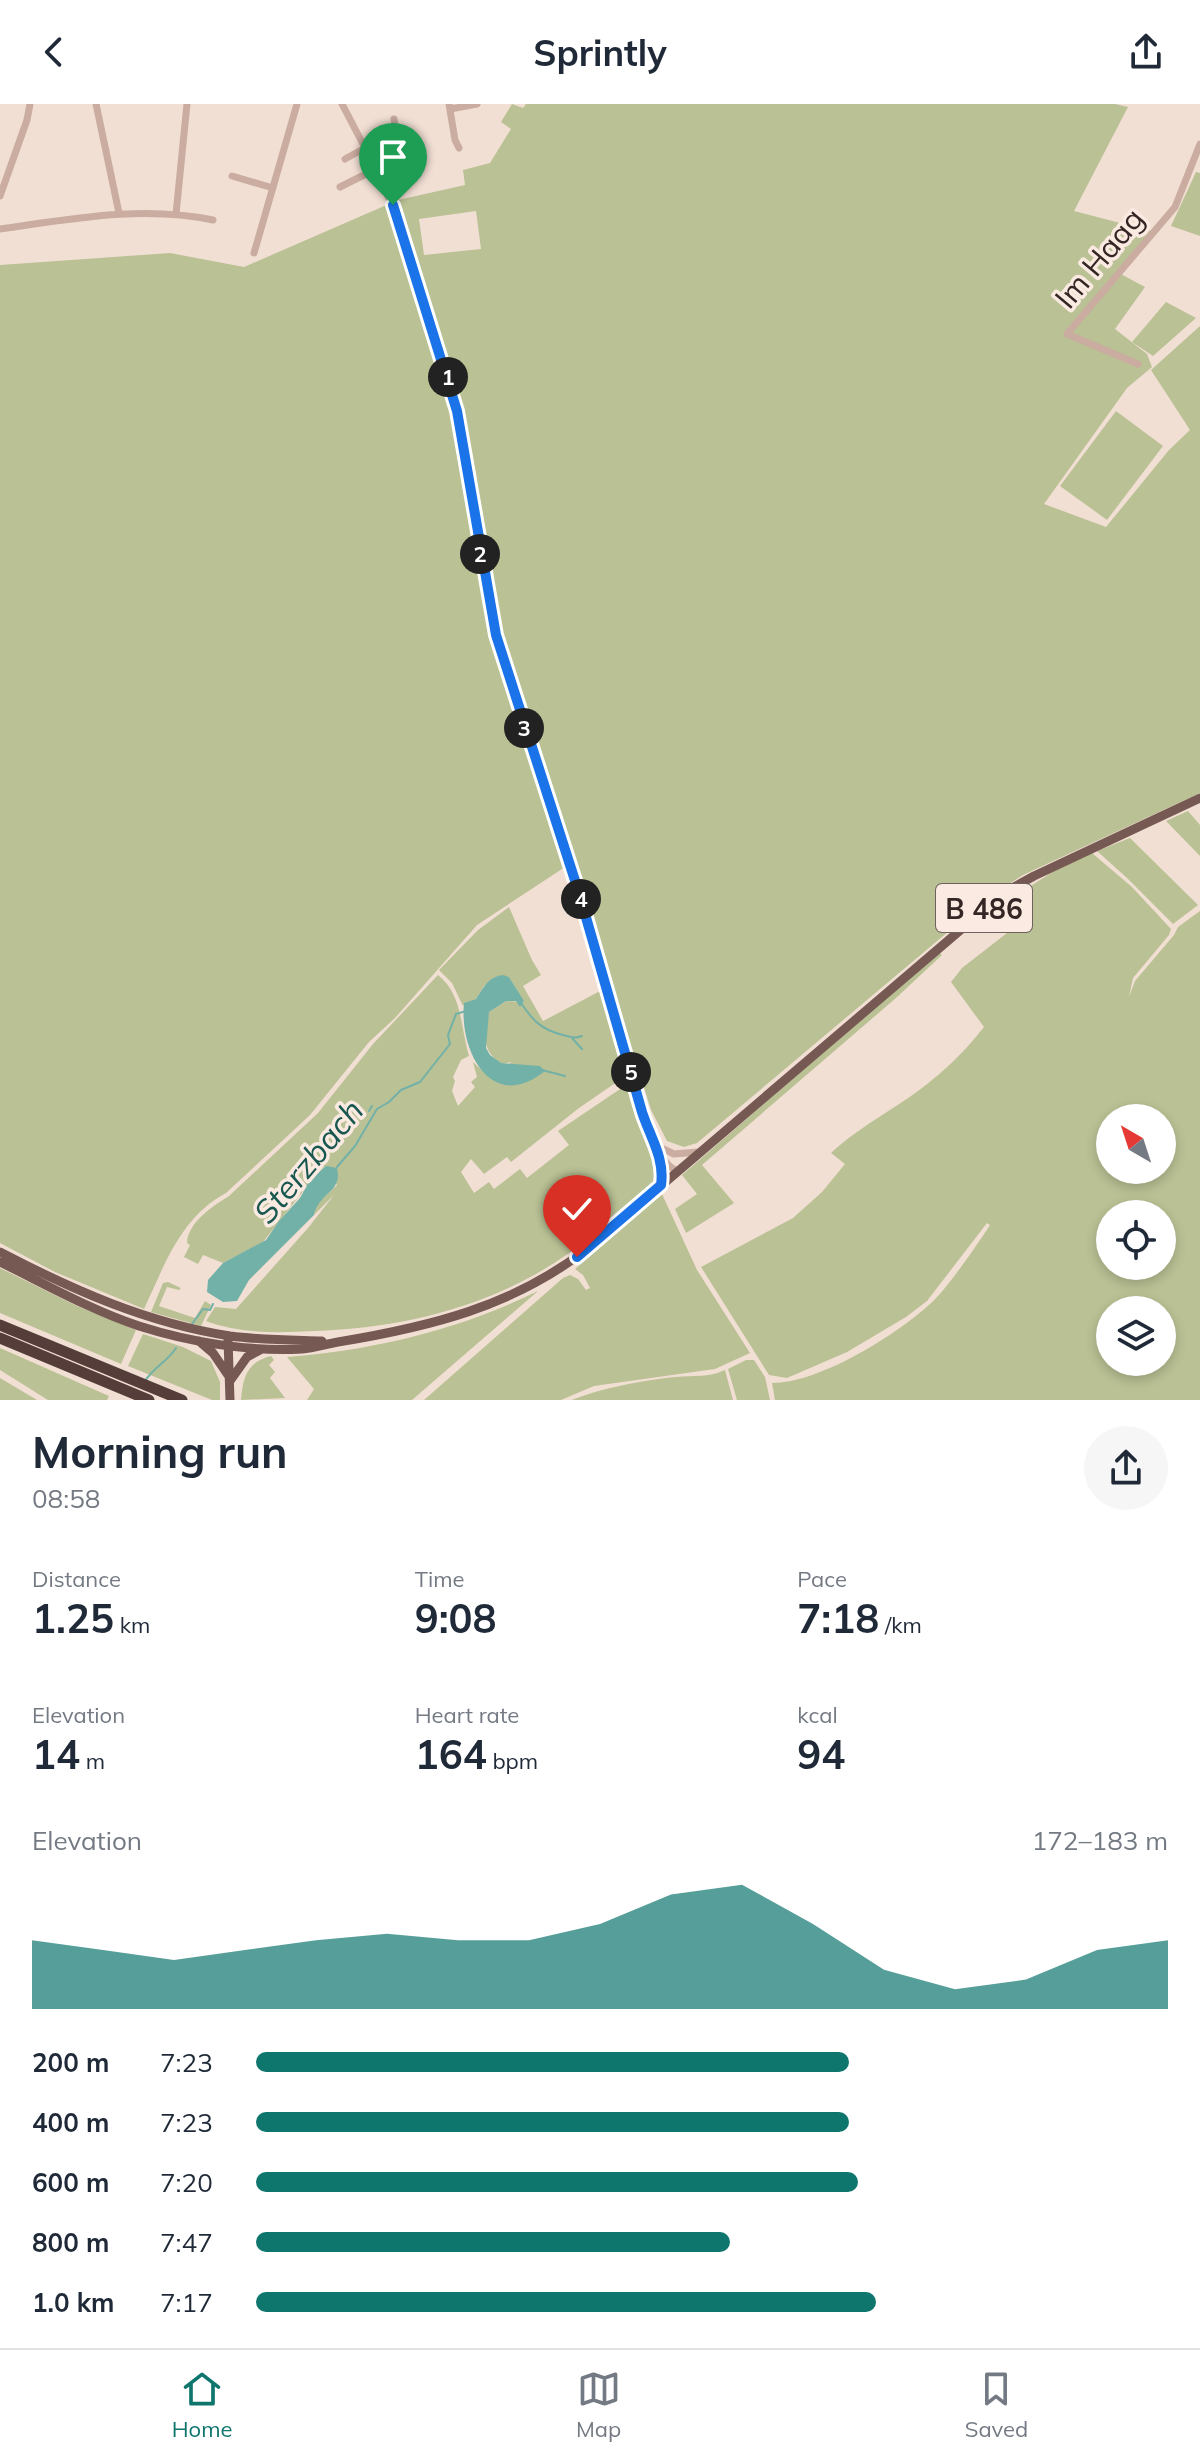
<!DOCTYPE html>
<meta charset="utf-8">
<style>
:root{--surface:#fff;--page:#f6f6f7;--text:#1f2937;--muted:#747a83;--line:#e0e1e3;--accent:#0f766e}
body{margin:0;font-family:Mulish,sans-serif;background:var(--page);color:var(--text);height:100vh;display:flex;flex-direction:column;font-size:30px;white-space:nowrap}
*{box-sizing:border-box;margin:0}
p{font-size:26px;color:var(--muted)}
.icon{flex:none;width:44px;height:44px;fill:none;stroke:currentColor;stroke-width:2;stroke-linecap:round;stroke-linejoin:round}
.map{position:relative;height:1296px;overflow:hidden}
.side{display:flex;flex-direction:column;background:var(--surface);flex:1}
.side>*{flex:none}
.needle{width:52px;rotate:321deg}
.tools{position:absolute;left:1096px;top:1000px;display:grid;gap:16px}
.tools a{display:grid;place-items:center;width:80px;height:80px;border-radius:50%;background:var(--surface);box-shadow:0 4px 12px #0003;font-size:40px}
.pin{position:absolute;display:grid;place-items:center;width:68px;height:68px;color:#fff;margin:-82px -34px;border-radius:50% 50% 50% 0;rotate:-45deg;box-shadow:0 0 8px #0007}
.pin .icon{rotate:45deg}
.km{position:absolute;width:40px;height:40px;margin:-20px;border-radius:50%;background:#222;color:#fff;font-size:22px;line-height:40px;text-align:center}
.round{display:grid;place-items:center;flex:none;width:84px;height:84px;border-radius:42px;background:var(--page)}
.head{display:flex;align-items:center;justify-content:space-between;height:136px;padding:0 32px}
h1{font-size:44px;font-weight:700;line-height:60px}
.stats{display:grid;grid-template-columns:repeat(3,1fr);gap:12px;height:136px;padding:8px 32px}
.stats div{display:grid;align-content:center}
.stats b{font-size:40px;font-weight:700}
.stats small{font-size:22px;font-weight:400}
.stats p{font-size:22px}
.chart{height:224px;padding:16px 32px}
.chart p{display:flex;justify-content:space-between}
.chart svg{width:100%;height:144px;margin-top:8px;fill:var(--accent);opacity:.7}
ul{padding:0 32px;list-style:none;font-size:26px}
li{display:grid;grid-template-columns:128px 96px 1fr;align-items:center;height:60px}
li i{height:20px;border-radius:10px;background:var(--accent)}
header{display:flex;justify-content:space-between;align-items:center;height:104px;padding:0 32px;background:var(--surface);font-size:36px;font-weight:700}
.tabs{display:flex;justify-content:space-around;align-items:center;height:112px;border-top:2px solid var(--line);background:var(--surface);font-size:22px;color:var(--muted)}
.tabs a{display:grid;justify-items:center;gap:4px}
.tabs .current{color:var(--accent)}
.map>svg:first-child{display:block}
.green{fill:#bac194;fill-rule:evenodd}
.water{fill:#72b1a8}
.lines{fill:none;stroke-linecap:round;stroke-linejoin:round}
.stream{stroke:#72b1a8;stroke-width:2}
.minor{stroke:#caaca0;stroke-width:7}
.major{stroke:#775953;stroke-width:9}
.highway{stroke:#553e3a;stroke-width:11}
.route-casing{stroke:#fff;stroke-width:16}
.route{stroke:#1a73e8;stroke-width:10}
.labels{text-anchor:middle;dominant-baseline:central;stroke-width:7;stroke-linejoin:round;paint-order:stroke}
.shield{fill:#faeae1;stroke:#6f615d;stroke-width:2}
.shield-label{font-size:28px;font-weight:bold;fill:#342624}
.street-label{font-size:30px;fill:#342624;stroke:#faeae1}
.water-label{font-size:32px;font-style:italic;fill:#175750;stroke:#faeae1}
</style>
<header><svg class="icon" aria-label="back" viewBox="0 0 24 24"><path d="M15 5l-7 7 7 7"/></svg>Sprintly<svg class="icon" aria-label="share" viewBox="0 0 24 24"><path d="M12 15V3M7 8l5-5 5 5M5 13v7h14v-7"/></svg></header>
<div class="map">
<svg width="1200" height="1296" viewBox="0 0 1200 1296">
<rect width="100%" height="100%" fill="#f2dfd4"/>
<path class="green" d="M512,0L523,4L526,0H1115L1128,3L1074,107L1151,127L1117,168L1145,183L1115,225L1147,250L1152,263L1127,284L1044,400L1106,423L1169,346L1190,326L1151,266L1200,222V689L1023,771L993,790L697,1039L684,1043L667,1037L651,1006L576,764L565,763L477,821L395,914L369,938L310,1011L226,1089C181,1113 165,1160 144,1205L55,1168L0,1139V161L170,149L244,163L398,96L465,81L463,66L490,59L511,25L501,18ZM476,107L481,145L424,151L419,115Z
M1196,68L1200,69V132L1171,122Z
M1166,198L1196,214L1153,252L1132,238Z
M1116,307L1163,342L1107,416L1060,382Z
M1188,707L1200,721V752L1166,717Z
M1130,734L1198,801L1173,820L1127,774L1097,747Z
M1092,749L1132,783L1171,825L1169,831L1133,874L1129,893L1135,877L1174,831L1178,823L1200,807V1296H775L772,1279C819,1279 895,1232 930,1200C947,1185 977,1141 990,1121L987,1119L927,1197L906,1213L847,1248L787,1274L769,1271L701,1163L793,1114L822,1088L845,1060L831,1049C862,1020 900,1003 932,976C951,961 969,942 984,923L951,878L962,864L1007,829L989,809L1054,767ZM1110,1014H1162V1066H1110ZM1110,1110H1162V1162H1110ZM1110,1206H1162V1258H1110Z
M509,803L532,856L541,871L523,882L543,917L604,885L627,971L579,1004L511,1058L507,1053L484,1070L471,1055L461,1068L474,1089L489,1078L494,1085L520,1065L527,1074L569,1041L558,1027L626,981C635,1007 659,1052 653,1078C625,1102 599,1128 569,1149C494,1202 405,1224 315,1227C278,1229 241,1230 206,1217L215,1203L236,1205L308,1124L334,1091L314,1111L316,1101L337,1081L326,1062L319,1067L263,1138L223,1159L203,1151L198,1160L184,1153L190,1141L187,1139C188,1118 213,1102 229,1092L318,1009L373,940L438,871C463,891 460,922 469,952L461,956L453,973L455,977L452,987L458,1002L475,983L471,978L477,973L473,958L490,974L512,958L501,960C480,944 485,932 489,908L506,897L524,898L509,873L484,882L476,895L465,899L463,902L452,879L439,866L478,826Z
M939,848L942,851L896,894L702,1061L734,1099L686,1129L675,1105L697,1090L682,1071Z
M662,1090L697,1166L750,1249L715,1265L594,1282L561,1296H424L563,1174L570,1171L578,1175L586,1186L590,1184L583,1171L575,1165Z
M0,1164L77,1202L136,1226L121,1260L0,1209Z
M168,1178L181,1184L179,1186L167,1183L159,1202L195,1214L205,1197L211,1201L201,1222L151,1208L163,1179Z
M538,1187L412,1296H307L314,1285L287,1253C374,1246 459,1226 538,1187Z
M143,1230L183,1243L211,1257L220,1278V1296H212L128,1262Z
M0,1244L109,1292L107,1296H48L0,1266Z
M271,1252L274,1256L269,1261L275,1268L270,1274L285,1294L241,1296C243,1273 247,1258 271,1252Z
M746,1256H754L765,1273L770,1296H737L728,1265Z
M725,1266L733,1296H572C601,1284 644,1276 676,1273C694,1271 708,1274 725,1266Z
M0,1274L37,1296H0Z"/>
<path class="water" d="M503,871L509,873L524,897L520,903L516,897H506L489,908L486,944L490,951L501,959L540,962L545,967C492,1010 459,948 464,899L476,895C484,883 488,873 503,871Z
M326,1062L337,1064C343,1089 319,1088 314,1111L249,1176L237,1197L223,1198L207,1188L208,1176L223,1159L266,1136L279,1117L300,1094L310,1076Z"/>
<g class="lines">
<path class="stream" d="M521,899C533,917 542,926 563,931C571,933 574,935 582,932
M572,934L582,945
M542,966L565,972
M369,1007L372,1002
M337,1063L355,1042L377,1005L389,998L401,986L420,978L450,940L448,931L456,910L466,907
M192,1220L203,1205L210,1206L213,1200
M145,1277C154,1263 168,1257 176,1244"/>
<path class="minor" d="M96,0L119,109
M342,0L376,65L398,115L449,277L462,331L481,458L496,531L579,789L645,1017C652,1034 660,1059 677,1067
M449,0L455,36L459,44
M450,5L477,0
M394,15L399,46
M369,51L415,44
M345,55L365,44
M232,72L273,84
M340,83L376,65
M0,92L27,16L30,0
M176,110L187,0
M0,125C71,115 142,101 213,116
M254,149L297,0
M1138,260L1067,230L1175,103L1200,40
M657,1042L674,1050L698,1048
M659,1052L661,1081"/>
<path class="major" d="M0,1148C73,1186 147,1219 230,1232C261,1236 291,1236 322,1237
M0,1158C45,1180 91,1206 139,1222C189,1238 249,1248 302,1245C314,1244 326,1240 338,1238C429,1223 512,1203 587,1145L1005,788L1034,772L1200,694
M228,1235L230,1296
M199,1237L213,1249L228,1271
M230,1277L247,1253L260,1246"/>
<path class="highway" d="M0,1221L182,1296
M0,1234L149,1296"/>
</g>
<g class="lines">
<g class="route-casing">
<path id="route" d="M393,101L457,307L496,531L579,789L642,1008C650,1033 665,1054 661,1081L577,1153"/>
</g>
<use href="#route" class="route"/>
</g>
<g class="labels">
<rect class="shield" x="936" y="780" width="96" height="48" rx="6"/>
<g class="shield-label">
<text x="984" y="804">B 486</text>
</g>
<g class="street-label">
<text transform="translate(1099 154) rotate(-50)">Im Haag</text>
</g>
<g class="water-label">
<text transform="translate(308 1057) rotate(-50)">Sterzbach</text>
</g>
</g>
</svg>
<div class="tools">
<a><svg class="needle" viewBox="-14 -14 28 28"><path d="M0-13l5 13h-10z" fill="#e53935"/><path d="M0 13l5-13h-10z" fill="#747a83"/></svg></a>
<a><svg class="icon" aria-label="locate" viewBox="0 0 24 24"><circle cx="12" cy="12" r="6"/><path d="M12 2v4M12 18v4M2 12h4M18 12h4"/></svg></a>
<a><svg class="icon" aria-label="layers" viewBox="0 0 24 24"><path d="M12 4l9 5-9 5-9-5zM3 14l9 5 9-5"/></svg></a>
</div>
<div class="pin" style="left:393px;top:101px;background:#1e9e55"><svg class="icon" aria-label="arrive" viewBox="0 0 24 24"><path d="M6 21V4h12l-3 4 3 4H6"/></svg></div>
<div class="pin" style="left:577px;top:1153px;background:#d93025"><svg class="icon" aria-label="check" viewBox="0 0 24 24"><path d="M5 12l5 5 9-10"/></svg></div>
<b class="km" style="left:448px;top:273px">1</b>
<b class="km" style="left:480px;top:450px">2</b>
<b class="km" style="left:524px;top:624px">3</b>
<b class="km" style="left:581px;top:795px">4</b>
<b class="km" style="left:631px;top:968px">5</b>
</div>
<section class="side">
<div class="head"><div><h1>Morning run</h1><p>08:58</p></div><a class="round"><svg class="icon" aria-label="share" viewBox="0 0 24 24"><path d="M12 15V3M7 8l5-5 5 5M5 13v7h14v-7"/></svg></a></div>
<div class="stats">
<div><p>Distance</p><b>1.25<small> km</small></b></div>
<div><p>Time</p><b>9:08</b></div>
<div><p>Pace</p><b>7:18<small> /km</small></b></div>
</div>
<div class="stats">
<div><p>Elevation</p><b>14<small> m</small></b></div>
<div><p>Heart rate</p><b>164<small> bpm</small></b></div>
<div><p>kcal</p><b>94</b></div>
</div>
<div class="chart"><p><span>Elevation</span>172–183 m</p>
<svg viewBox="0 0 160 44" preserveAspectRatio="none"><path d="M0 44V23L10 26L20 29L30 26L40 23L50 21L60 23L70 23L80 18L90 9L100 6L110 18L120 32L130 38L140 35L150 26L160 23V44z"/></svg>
</div>
<ul>
<li><b>200 m</b>7:23<i style="width:65%"></i></li>
<li><b>400 m</b>7:23<i style="width:65%"></i></li>
<li><b>600 m</b>7:20<i style="width:66%"></i></li>
<li><b>800 m</b>7:47<i style="width:52%"></i></li>
<li><b>1.0 km</b>7:17<i style="width:68%"></i></li>
</ul>
</section>
<nav class="tabs">
<a class="current"><svg class="icon" aria-label="home" viewBox="0 0 24 24"><path d="M3 11l9-7 9 7M6 9v11h12V9"/></svg>Home</a>
<a><svg class="icon" aria-label="map" viewBox="0 0 24 24"><path d="M3 6l6-2 6 2 6-2v14l-6 2-6-2-6 2zM9 4v14M15 6v14"/></svg>Map</a>
<a><svg class="icon" aria-label="saved" viewBox="0 0 24 24"><path d="M7 4h10v16l-5-4-5 4z"/></svg>Saved</a>
</nav>
